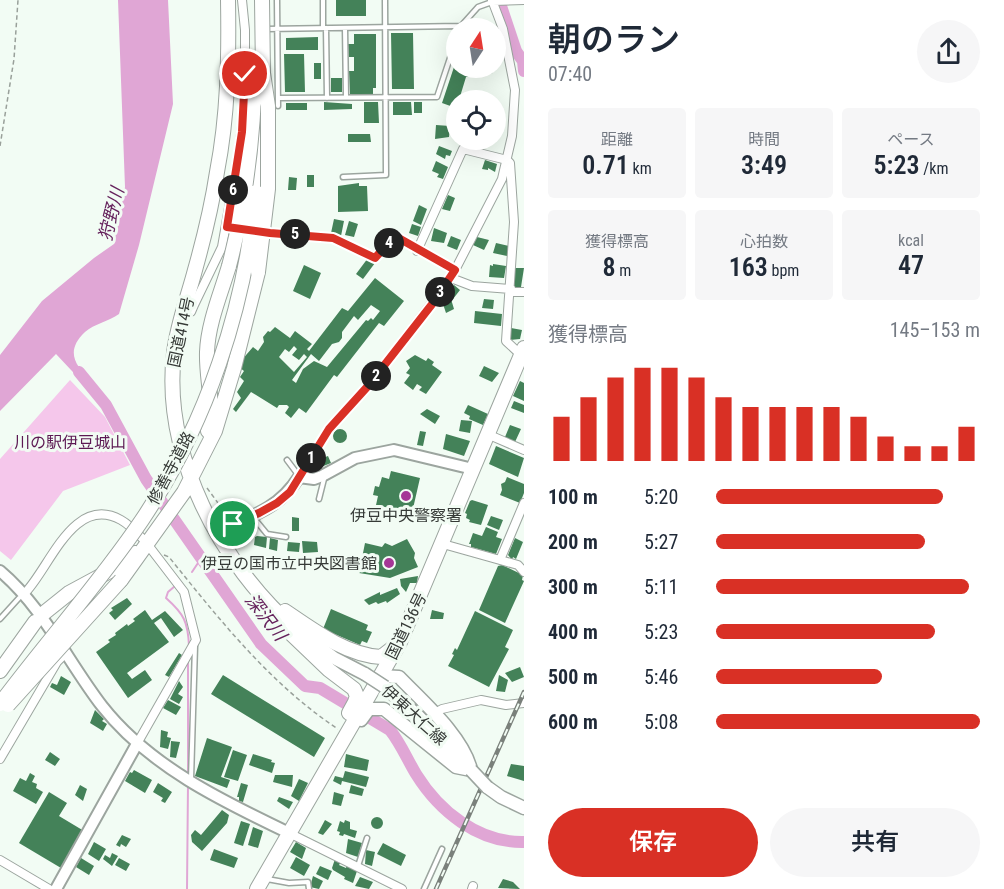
<!DOCTYPE html>
<html lang="ja">
<meta charset="utf-8">
<style>
:root{--surface:#fff;--page:#f6f6f7;--text:#1f2937;--muted:#747a83;--accent:#d93025}
body{margin:0;font-family:"Roboto Condensed","Noto Sans JP",sans-serif;background:var(--page);color:var(--text);height:100vh;display:flex;flex-direction:column;font-size:22px;white-space:nowrap}
*{box-sizing:border-box;margin:0}
p{font-size:20px;color:var(--muted)}
.icon{flex:none;width:33px;height:33px;fill:none;stroke:currentColor;stroke-width:2;stroke-linecap:round;stroke-linejoin:round}
.map{position:relative;flex:1;overflow:hidden}
.panel{display:flex;flex-direction:column;background:var(--surface);width:480px}
.panel>*{flex:none}
.needle{width:39px;rotate:12deg}
.controls{position:absolute;left:446px;top:18px;display:grid;gap:12px}
.controls a{display:grid;place-items:center;width:60px;height:60px;border-radius:50%;background:var(--surface);box-shadow:0 6px 24px #0002;font-size:30px}
.pin{position:absolute;display:grid;place-items:center;width:51px;height:51px;color:#fff;margin:-26px;border:3px solid #fff;border-radius:50%;box-shadow:0 2px 6px #0007}
.km{position:absolute;width:30px;height:30px;margin:-15px;border-radius:50%;background:#222;color:#fff;font-size:16px;line-height:30px;text-align:center}
.round{display:grid;place-items:center;flex:none;width:63px;height:63px;border-radius:32px;background:var(--page)}
.headline{display:flex;align-items:center;justify-content:space-between;height:102px;padding:0 24px}
h1{font-size:33px;font-weight:600;line-height:45px}
.figures{display:grid;grid-template-columns:repeat(3,1fr);gap:9px;height:102px;padding:6px 24px}
.figures div{display:grid;align-content:center;border-radius:6px;background:var(--page);text-align:center}
.figures b{font-size:26px;font-weight:600}
.figures small{font-size:16px;font-weight:400}
.figures p{font-size:16px}
.chart{height:168px;padding:12px 24px}
.chart p{display:flex;justify-content:space-between}
.chart svg{width:100%;height:108px;margin-top:6px;stroke:var(--accent);stroke-width:6}
.button{display:flex;gap:12px;margin-top:auto;padding:12px 24px}
.button a{flex:1;height:69px;border-radius:36px;background:var(--accent);color:#fff;font-size:24px;font-weight:600;line-height:69px;text-align:center}
.button a+a{background:var(--page);color:var(--text)}
ul{padding:0 24px;list-style:none;font-size:20px}
li{display:grid;grid-template-columns:96px 72px 1fr;align-items:center;height:45px}
li i{height:15px;border-radius:8px;background:var(--accent)}
main{display:flex;flex:1;min-height:0}
.map>svg:first-child{display:block}
.green{fill:#f5c7eb}
.water{fill:#e0a6d5}
.lines{fill:none;stroke-linecap:round;stroke-linejoin:round}
.stream{stroke:#e0a6d5;stroke-width:2}
.river{stroke:#e0a6d5;stroke-width:12}
.building{fill:#448259;fill-rule:evenodd}
.lane-casing{stroke:#9ca59f;stroke-width:7}
.street-casing{stroke:#9ca59f;stroke-width:10}
.secondary-casing{stroke:#9ca59f;stroke-width:14}
.primary-casing{stroke:#9ca59f;stroke-width:15}
.highway-casing{stroke:#9ca59f;stroke-width:16}
.path{stroke:#99a09a;stroke-width:1.5;stroke-dasharray:4.5 3;stroke-linecap:butt}
.lane{stroke:#fff;stroke-width:4}
.street{stroke:#fff;stroke-width:8}
.secondary{stroke:#fff;stroke-width:10}
.primary{stroke:#fff;stroke-width:12}
.highway{stroke:#fff;stroke-width:14}
.rail-casing{stroke:#7a807b;stroke-width:4.5}
.rail{stroke:#f2fcf4;stroke-width:2;stroke-dasharray:7;stroke-linecap:butt}
.primary-bridge-casing{stroke:#9ca59f;stroke-width:15;stroke-linecap:butt}
.highway-bridge-casing{stroke:#9ca59f;stroke-width:16;stroke-linecap:butt}
.primary-bridge{stroke:#fff;stroke-width:12}
.highway-bridge{stroke:#fff;stroke-width:14}
.route-casing{stroke:#fff;stroke-width:12}
.route{stroke:#d93025;stroke-width:8}
.poi-dot{fill:#a53796;stroke:#f2fcf4;stroke-width:2}
.labels{text-anchor:middle;dominant-baseline:central;stroke-width:6;stroke-linejoin:round;paint-order:stroke}
.street-label{font-size:16px;fill:#363a37;stroke:#f2fcf4}
.park-label{font-size:16px;fill:#5c1953;stroke:#f2fcf4}
.poi-label{font-size:16px;fill:#363a37;stroke:#f2fcf4}
.water-label{font-size:18px;font-style:italic;fill:#66235d;stroke:#f2fcf4}
</style>
<main>
<div class="map">
<svg width="524" height="889" viewBox="0 0 524 889">
<rect width="100%" height="100%" fill="#f2fcf4"/>
<path class="green" d="M70,380L105,417L130,465L63,491L11,560L0,551V459Z"/>
<path class="water" d="M118,0H168L173,104L139,245L119,314C109,321 94,324 85,332C65,351 75,365 90,380L87,387L56,354L0,411V355L42,301L94,258L114,244L125,187Z"/>
<g class="lines">
<path class="stream" d="M192,572L202,557
M175,586L168,592L166,598C184,614 188,622 189,646
M188,775V661
M187,889L188,784"/>
<path class="river" d="M499,0L516,51L523,61L524,71
M79,372L106,405L146,479L261,644L305,686L320,688L390,730C401,744 407,759 416,774C439,811 478,843 524,842"/>
</g>
<path class="building" d="M336,0H366V16H336Z
M391,33H413L414,89H392Z
M354,34H376V88H373V94H350L349,71H354V57H349L348,44H354Z
M318,37V50H286V38Z
M284,54H304L305,92H285Z
M456,61V68H492L493,73L466,77L459,100H456V108L442,103Z
M314,63H321V79H314Z
M331,78H342V92H331Z
M324,102L352,104V109L324,110Z
M364,102H378L379,123H364Z
M393,102H411L412,115H393Z
M414,102H422V113H414Z
M286,103H307V110H286Z
M436,125L450,126L449,137L435,139Z
M348,134H370L371,142H348Z
M439,146L452,151L450,156L446,155L445,159L436,154Z
M485,160L497,164L495,172L488,168V170L482,169Z
M436,161L448,167L443,179L437,177L439,174L432,171Z
M307,175H314V187H307Z
M289,177L297,178L296,190H288Z
M359,183V186H367L368,211L338,212V186Z
M448,195L455,198L450,211L442,209Z
M419,205L427,209L421,225L413,221Z
M334,219L344,221L341,236L331,233Z
M349,221L358,224L354,237L345,235Z
M412,224L421,227L418,236L409,233Z
M434,228L447,233L444,243L431,241Z
M451,236L461,240L457,250L447,246Z
M477,237L489,240L484,250L473,245Z
M496,243L509,246L507,256L493,253Z
M368,258L375,263L363,279L356,274Z
M493,264L506,266L504,278L489,277L490,265L493,266Z
M304,265L321,273L310,299L293,291Z
M514,268H524L521,287H513Z
M375,278L404,301L384,326L379,323L337,377L334,375L306,413L299,408L291,418L285,413L289,407L287,405H279L277,408L251,392L236,412L233,409L241,398L237,392L244,381L240,377L244,371L239,367L240,362L253,347L258,351L264,342L263,337L268,331L270,332L275,327L290,338L295,331L312,344L307,349L309,351L342,308L348,311ZM371,305L380,311L373,320L371,318L368,321L366,320L327,367L314,361L303,369L296,383L292,380L311,354L319,361L332,344L339,342L342,338V332L354,316L358,320ZM294,346L297,349L292,355L299,360L304,354L307,357L294,372L279,357L285,349L289,352Z
M454,285L460,290L453,299L445,292Z
M451,299L454,309L446,313L442,301Z
M484,299L494,300L493,309L482,308Z
M475,311L502,314L501,326L474,323Z
M511,328L522,330L520,339L510,340Z
M415,355L426,361L428,358L434,362L432,365L442,372L426,394L419,390L422,387L417,384L413,390L404,383L410,375L406,373L410,368L406,361Z
M484,366L499,373L492,382L479,376Z
M520,381L524,383V401L513,396Z
M514,401L524,405V413L511,408Z
M468,405L488,414L483,425L469,419L470,416L464,413Z
M427,409L440,416L435,424L420,414Z
M461,420L472,421L470,433L459,431Z
M510,425L521,429L515,442L505,437Z
M333 436a7 7 0 1 1 14 0a7 7 0 1 1-14 0Z
M420,431L426,432L423,446L417,445Z
M446,434L470,441L464,456L443,449Z
M496,446L524,458L518,477L489,464Z
M328,456L331,463L316,469L314,465L318,463L317,460Z
M391,471L420,478L412,513L376,505L378,496L373,495L375,486L379,487L382,477L389,479Z
M507,477L524,484V493L520,503L500,495L502,490L501,484L505,482Z
M472,500L488,505L481,525L469,522L470,520L466,518L467,514L465,513L470,501Z
M491,516L503,520L499,530L487,525Z
M292,517L299,518V531H292Z
M248,524L252,533L248,534L250,537L243,540L238,529Z
M486,527L498,532L496,537L502,539L496,554L471,547V544H469L473,533L482,536Z
M257,536L267,537L266,548L254,545L255,537Z
M270,538L278,540L277,551L269,549Z
M515,538L523,542L516,559L513,557L512,560L508,555Z
M407,539L415,553L414,558L418,567L390,578L359,573L365,543L382,547L385,543L392,546Z
M302,541L317,542L318,552L303,553Z
M288,542L300,543L299,552L287,551Z
M502,565L523,575L522,580L524,581L505,623L479,610L498,566Z
M418,576L417,583H410L406,592L401,586L400,579Z
M397,588L400,594L387,603L386,601L378,604L376,602L369,605L364,600L380,592V595Z
M127,598L132,604L115,620L109,613L113,610L111,608Z
M331,609L368,625L366,630L372,632L367,643L362,641L360,645L323,629Z
M145,610L152,620L165,611L183,630L174,637L161,618L154,623L169,642L127,673L132,679L145,670L152,680L128,698L96,652L110,642L108,640L116,635L115,633L127,624L128,626L135,621L133,619Z
M432,610L444,613L443,619H430Z
M475,611L513,630L505,647L509,649L489,687L448,666L454,655L452,654L455,648L457,650Z
M179,653L182,655L169,677L165,675Z
M520,667L524,677L512,682L505,673Z
M223,675L325,738L314,757L211,694Z
M499,675L508,680L505,692L496,691Z
M61,676L71,682L64,695L50,687L52,683L57,685Z
M179,681L183,687L178,694L183,697L179,704L170,699Z
M168,700L181,707L176,715L163,708Z
M95,710L104,719L102,721L107,724L103,731L90,723Z
M161,730L168,732L167,737L171,738L168,749L160,747Z
M207,738L232,747L221,777L230,780L227,788L195,776Z
M171,741L180,742L176,758L170,757Z
M233,750L247,755L238,781L224,777Z
M50,752L60,759L55,766L45,760Z
M253,754L272,760L271,762L275,763L272,773L249,765Z
M346,754L369,760L367,771L344,767Z
M511,764L524,766V781L507,776Z
M134,770L152,780L145,793L125,781L130,772L132,773Z
M345,771L369,777L366,787L342,781L341,785L333,781L335,776L343,778Z
M30,773L35,776L32,782L37,784L36,788L43,792L36,804L13,791L20,778L26,781Z
M275,775H293L292,787L273,782Z
M299,779L308,783L299,801L291,796Z
M158,783L172,792L165,803L161,801L163,798L153,792Z
M241,783L248,785L243,802L239,801V797H237Z
M80,785L87,789L83,801L75,795Z
M351,785L364,789L362,796L349,793Z
M49,792L67,803L59,816L84,831L61,868L19,843Z
M334,792L344,795L341,806L332,804Z
M279,797L293,802L289,809L277,801Z
M222,810L229,815L227,823L202,851L192,842L191,835L195,830L201,835Z
M371 823a6 6 0 1 1 12 0a6 6 0 1 1-12 0Z
M325,820L332,824L323,835L318,833Z
M345,820L350,822V829L357,831L355,838L344,834L343,836L339,835L340,832L337,831L340,821L344,823Z
M241,821L250,824L243,846L234,843Z
M253,827L263,831L258,848L248,845Z
M122,835L131,839L126,847L121,844L120,847L116,845Z
M348,839L362,843L358,857L346,853Z
M94,842L106,849L99,861L88,854Z
M296,842L306,848L302,859L290,852Z
M383,843L406,855L401,866L377,854Z
M214,849L238,858L234,868L210,860Z
M366,850L375,852L372,866L365,864Z
M112,853L118,856L112,866L103,859L105,855L110,858Z
M296,857L310,865L304,876L290,868Z
M81,858L94,866L89,875L76,867Z
M119,858L130,864L126,871L115,865Z
M335,859L341,862L339,865L346,868L347,865L357,871L353,883L344,879L345,877L333,870L332,868Z
M320,866L332,871L328,880L316,874Z
M313,876L323,881L319,889L310,887Z
M360,877L373,882L369,889L355,886Z
M503,879L513,882L520,889L498,888Z"/>
<g class="lines">
<g class="lane-casing">
<path id="lane" d="M277,0L278,106
M461,26L478,7L492,2
M323,28V0
M326,28L327,98
M345,28L346,97
M266,29L461,26
M278,98L437,97L456,40
M343,177L386,175L385,0
M287,460L299,476
M319,499L324,479
M253,517L267,534L286,537
M0,619L19,598
M191,779L195,646
M358,866L367,838
M267,879L289,883L308,882L309,889
M424,889L442,849"/>
</g>
<g class="street-casing">
<path id="street" d="M493,1L524,0
M261,232L333,238L375,258L395,236L455,270
M417,251L463,149L507,160L510,163L514,222L506,341L521,355
M451,278L472,286L511,289
M510,292H524
M183,314L191,312L194,305L222,247L238,157L244,111L245,74V30L242,0
M487,434L524,450
M299,477L329,429L368,386L451,278L502,179L512,136L515,90L503,29L492,0
M443,544L500,560L524,503
M500,560L518,565L524,572
M24,594C49,570 73,493 121,520C130,525 138,534 145,541
M435,713L442,709L481,700L506,705L524,703
M138,742L196,640L184,592L148,545
M0,759L57,662L65,654
M289,833L402,889
M0,860L49,889
M472,889L473,886"/>
</g>
<g class="secondary-casing">
<path id="secondary" d="M217,531C250,517 279,509 299,477L314,479L322,476L355,458L394,450L473,469
M0,571C43,607 68,662 102,706C149,766 222,801 289,833
M56,889L138,742"/>
</g>
<g class="primary-casing">
<path id="primary" d="M296,630L334,658L365,674
M381,676L399,677C423,702 463,736 471,770
M385,687L417,715L464,763
M361,720L369,709H384L456,767L471,770
M487,787L501,797L524,808"/>
</g>
<g class="highway-casing">
<path id="highway" d="M228,0C229,58 228,115 217,172C212,205 204,238 195,270C188,297 177,325 174,353C162,455 221,565 296,630
M256,192L262,131
M208,431C215,405 206,379 207,352C208,323 221,293 229,266
M121,580L184,492L215,431L234,368L258,272
M285,611C313,630 346,655 381,657L394,647
M44,613L69,593L119,566L135,553
M283,626L329,670L354,689L357,696L355,702L349,713
M0,671L35,622
M257,889L400,642L524,348"/>
</g>
<path class="path" d="M0,146L14,59L18,0
M207,488L229,518
M164,555L169,557C219,619 271,685 338,729"/>
<use href="#lane" class="lane"/>
<use href="#street" class="street"/>
<use href="#secondary" class="secondary"/>
<use href="#primary" class="primary"/>
<use href="#highway" class="highway"/>
<g class="rail-casing">
<path id="rail" d="M436,889L524,692"/>
</g>
<use href="#rail" class="rail"/>
<g class="primary-bridge-casing">
<path id="primary-bridge" d="M365,674L385,687
M471,770L487,787"/>
</g>
<g class="highway-bridge-casing">
<path id="highway-bridge" d="M229,266C246,201 254,133 255,66
M258,272L268,189V106L263,73L262,0
M0,704C46,642 99,584 142,520C207,423 245,308 256,192
M8,705L121,580"/>
</g>
<use href="#primary-bridge" class="primary-bridge"/>
<use href="#highway-bridge" class="highway-bridge"/>
</g>
<g class="lines">
<g class="route-casing">
<path id="route" d="M233,524L259,513L277,503L290,492L329,429L368,386L433,303L455,270L395,236L375,258L333,238L270,233L227,227L242,132L245,74"/>
</g>
<use href="#route" class="route"/>
</g>
<g class="poi-dot">
<circle cx="406" cy="496" r="6"/>
<circle cx="389" cy="563" r="6"/>
</g>
<g class="labels">
<g class="street-label">
<text transform="translate(181 332) rotate(-78)">国道414号</text>
<text transform="translate(171 468) rotate(-62)">修善寺道路</text>
<text transform="translate(406 626) rotate(-64)">国道136号</text>
<text transform="translate(414 715) rotate(42)">伊東大仁線</text>
</g>
<g class="park-label">
<text x="70" y="442">川の駅伊豆城山</text>
</g>
<g class="poi-label">
<text x="406" y="515">伊豆中央警察署</text>
<text x="377" y="563" text-anchor="end">伊豆の国市立中央図書館</text>
</g>
<g class="water-label">
<text transform="translate(111 214) rotate(-76)">狩野川</text>
<text transform="translate(266 617) rotate(52)">深沢川</text>
</g>
</g>
</svg>
<div class="controls">
<a><svg class="needle" viewBox="-14 -14 28 28"><path d="M0-13l5 13h-10z" fill="#e53935"/><path d="M0 13l5-13h-10z" fill="#747a83"/></svg></a>
<a><svg class="icon" aria-label="locate" viewBox="0 0 24 24"><circle cx="12" cy="12" r="6"/><path d="M12 2v4M12 18v4M2 12h4M18 12h4"/></svg></a>
</div>
<div class="pin" style="left:233px;top:524px;background:#1e9e55"><svg class="icon" aria-label="arrive" viewBox="0 0 24 24"><path d="M6 21V4h12l-3 4 3 4H6"/></svg></div>
<div class="pin" style="left:245px;top:74px;background:#d93025"><svg class="icon" aria-label="check" viewBox="0 0 24 24"><path d="M5 12l5 5 9-10"/></svg></div>
<b class="km" style="left:311px;top:458px">1</b>
<b class="km" style="left:376px;top:376px">2</b>
<b class="km" style="left:440px;top:292px">3</b>
<b class="km" style="left:389px;top:243px">4</b>
<b class="km" style="left:295px;top:234px">5</b>
<b class="km" style="left:233px;top:190px">6</b>
</div>
<section class="panel">
<div class="headline"><div><h1>朝のラン</h1><p>07:40</p></div><a class="round"><svg class="icon" aria-label="share" viewBox="0 0 24 24"><path d="M12 15V3M7 8l5-5 5 5M5 13v7h14v-7"/></svg></a></div>
<div class="figures">
<div><p>距離</p><b>0.71<small> km</small></b></div>
<div><p>時間</p><b>3:49</b></div>
<div><p>ペース</p><b>5:23<small> /km</small></b></div>
</div>
<div class="figures">
<div><p>獲得標高</p><b>8<small> m</small></b></div>
<div><p>心拍数</p><b>163<small> bpm</small></b></div>
<div><p>kcal</p><b>47</b></div>
</div>
<div class="chart"><p><span>獲得標高</span>145–153 m</p>
<svg viewBox="0 0 160 44" preserveAspectRatio="none"><path d="M5 44V26M15 44V18M25 44V10M35 44V6M45 44V6M55 44V10M65 44V18M75 44V22M85 44V22M95 44V22M105 44V22M115 44V26M125 44V34M135 44V38M145 44V38M155 44V30"/></svg>
</div>
<ul>
<li><b>100 m</b>5:20<i style="width:86%"></i></li>
<li><b>200 m</b>5:27<i style="width:79%"></i></li>
<li><b>300 m</b>5:11<i style="width:96%"></i></li>
<li><b>400 m</b>5:23<i style="width:83%"></i></li>
<li><b>500 m</b>5:46<i style="width:63%"></i></li>
<li><b>600 m</b>5:08<i style="width:100%"></i></li>
</ul>
<div class="button"><a>保存</a><a>共有</a></div>
</section>
</main>
